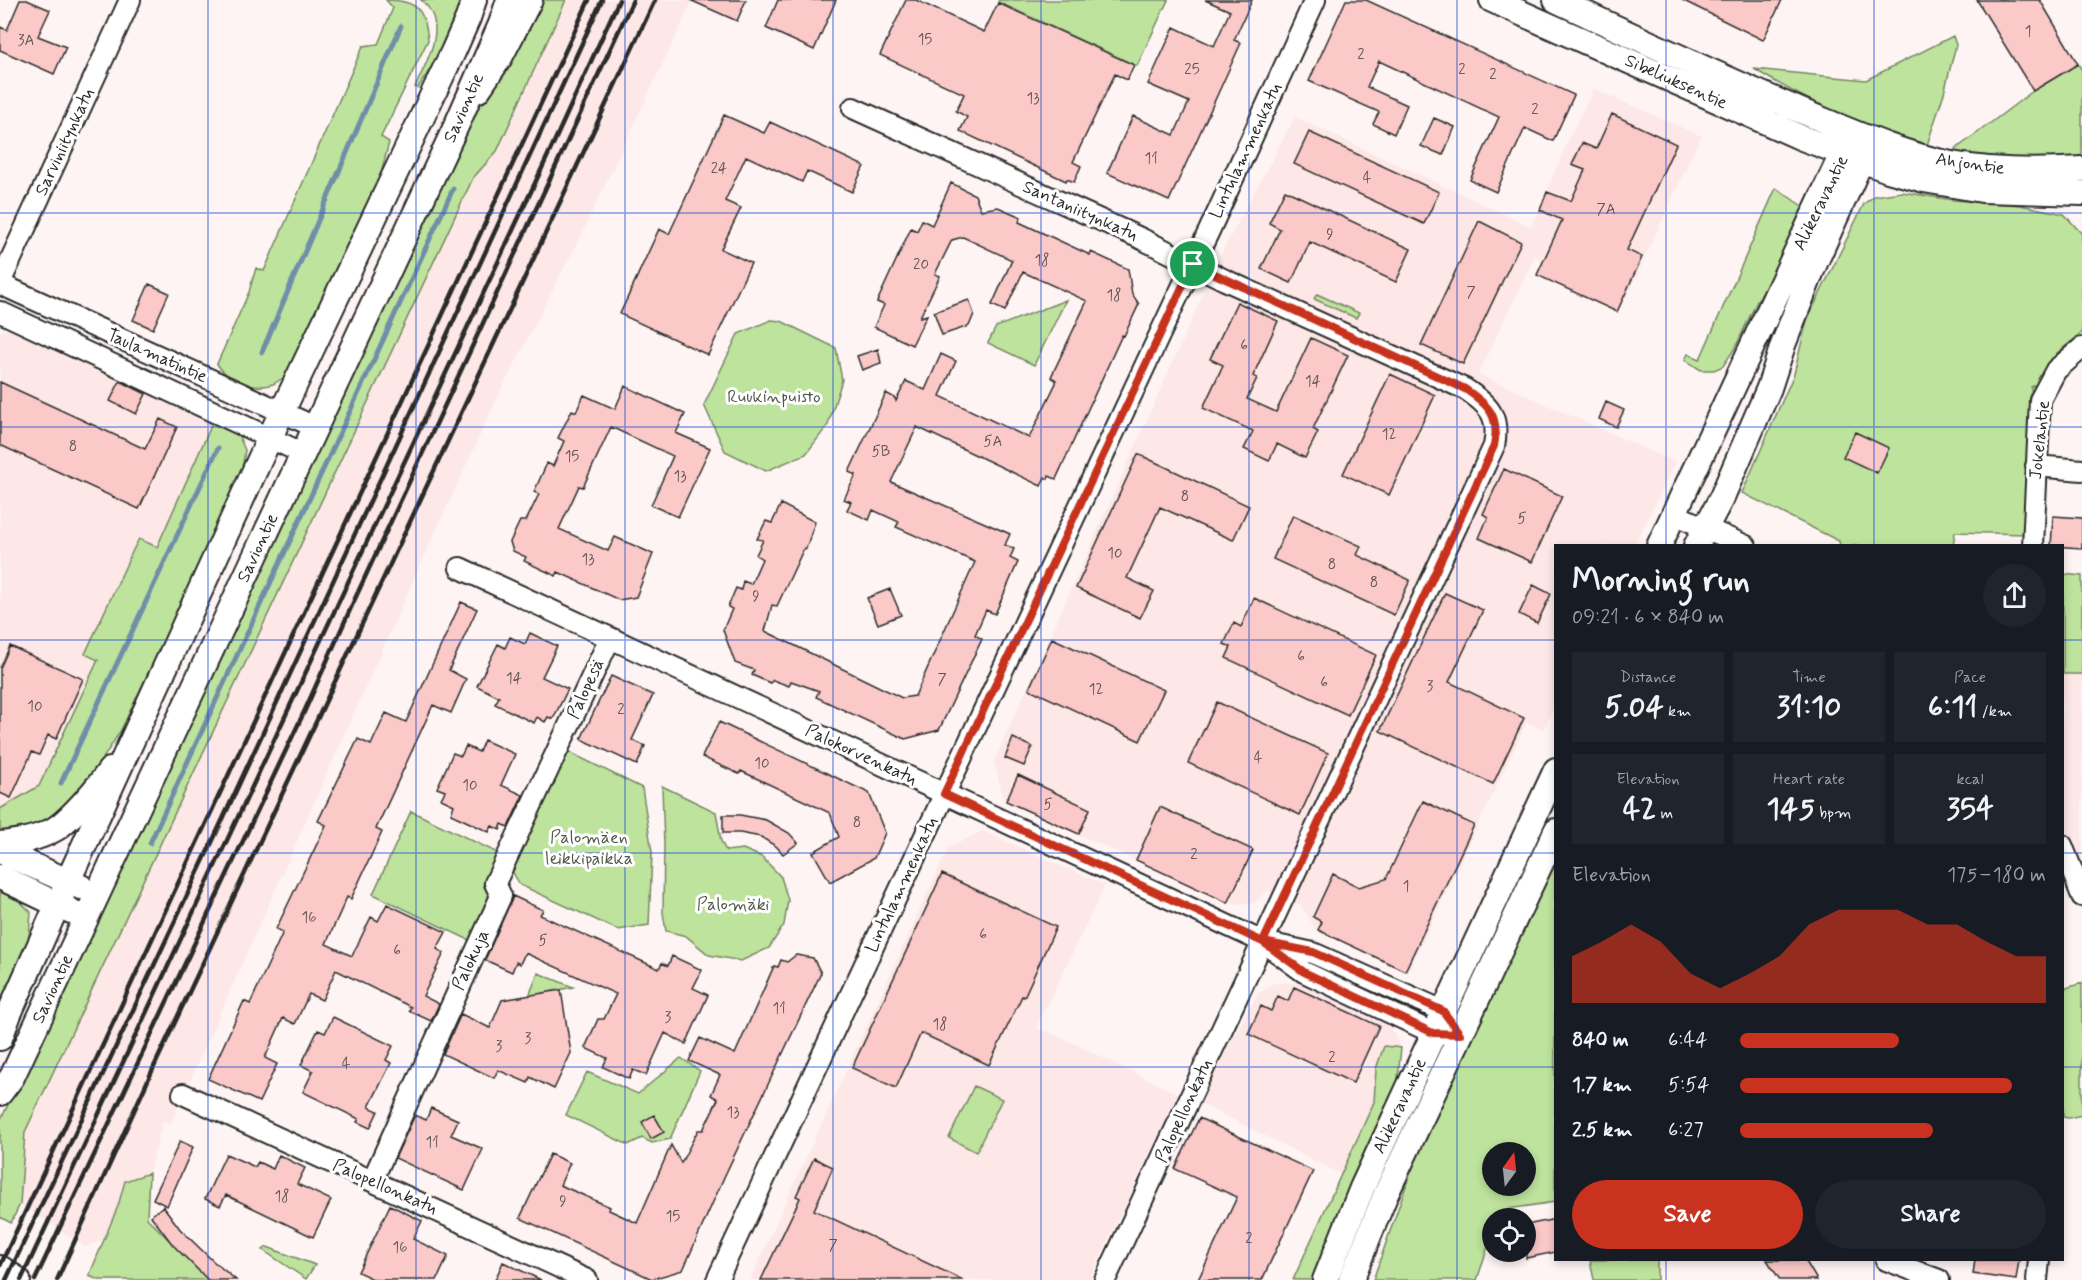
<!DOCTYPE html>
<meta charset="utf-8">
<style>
:root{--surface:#171b24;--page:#20242c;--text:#f1f3f6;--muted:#9ea1a6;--accent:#c8321e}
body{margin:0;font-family:Mynerve,sans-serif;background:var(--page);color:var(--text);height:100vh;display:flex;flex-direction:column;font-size:22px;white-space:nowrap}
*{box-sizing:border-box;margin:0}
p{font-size:20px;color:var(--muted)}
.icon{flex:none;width:33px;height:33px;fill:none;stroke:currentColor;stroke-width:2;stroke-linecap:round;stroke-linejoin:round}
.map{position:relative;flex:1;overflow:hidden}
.panel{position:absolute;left:1554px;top:544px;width:510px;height:717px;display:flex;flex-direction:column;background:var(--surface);border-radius:0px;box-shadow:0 3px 9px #0003}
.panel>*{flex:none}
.needle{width:39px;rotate:15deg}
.controls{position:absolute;left:1482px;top:1142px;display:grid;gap:12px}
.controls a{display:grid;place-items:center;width:54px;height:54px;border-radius:50%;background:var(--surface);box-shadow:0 3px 9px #0003;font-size:30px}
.pin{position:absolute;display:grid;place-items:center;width:51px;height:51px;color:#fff;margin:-26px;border:3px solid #fff;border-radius:50%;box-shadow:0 2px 6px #0007}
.round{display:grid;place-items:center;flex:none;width:63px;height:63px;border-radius:32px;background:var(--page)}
.head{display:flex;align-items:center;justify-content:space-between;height:102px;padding:0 18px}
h1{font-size:33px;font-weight:700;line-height:45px}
.figures{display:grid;grid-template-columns:repeat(3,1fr);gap:9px;height:102px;padding:6px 18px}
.figures div{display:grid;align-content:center;border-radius:0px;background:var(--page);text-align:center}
.figures b{font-size:30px;font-weight:700}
.figures small{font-size:16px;font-weight:400}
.figures p{font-size:16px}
.chart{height:168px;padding:12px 18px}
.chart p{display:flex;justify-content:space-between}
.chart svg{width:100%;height:108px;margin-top:6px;fill:var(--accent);opacity:.7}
.cta{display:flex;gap:12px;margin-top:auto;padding:12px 18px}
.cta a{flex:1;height:69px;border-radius:36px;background:var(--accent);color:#fff;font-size:24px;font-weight:700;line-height:69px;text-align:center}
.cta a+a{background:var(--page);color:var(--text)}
ul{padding:0 18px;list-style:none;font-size:20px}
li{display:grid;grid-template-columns:96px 72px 1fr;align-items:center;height:45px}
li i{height:15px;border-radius:8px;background:var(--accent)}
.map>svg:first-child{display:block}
.built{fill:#fde7e7}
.green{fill:#bee39d;stroke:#748764;stroke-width:1.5;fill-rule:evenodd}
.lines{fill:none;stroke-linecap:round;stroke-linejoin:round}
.stream{stroke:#718ea8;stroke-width:5}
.building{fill:#fac9c8;stroke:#2b2b2b;stroke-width:1.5}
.minor-casing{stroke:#2b2b2b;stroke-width:24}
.major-casing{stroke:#2b2b2b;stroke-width:28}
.minor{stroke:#fff;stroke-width:20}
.major{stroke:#fff;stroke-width:24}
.rail{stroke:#2b2b2b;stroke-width:4.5}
.route-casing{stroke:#fff;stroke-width:12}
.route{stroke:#c8321e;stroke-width:8}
.grid{fill:none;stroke:#1d4ed8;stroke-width:1.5;stroke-opacity:0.55}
.labels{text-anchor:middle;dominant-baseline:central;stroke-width:6;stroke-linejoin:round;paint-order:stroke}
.number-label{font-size:15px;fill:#5f5252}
.street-label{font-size:18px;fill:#2b2b2b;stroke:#fff}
.park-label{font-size:18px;fill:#505948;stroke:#fff}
</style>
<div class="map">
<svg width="2082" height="1280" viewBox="0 0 2082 1280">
<rect width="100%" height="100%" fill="#fef4f4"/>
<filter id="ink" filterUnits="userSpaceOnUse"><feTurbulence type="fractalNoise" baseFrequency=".0167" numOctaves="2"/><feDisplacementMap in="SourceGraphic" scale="12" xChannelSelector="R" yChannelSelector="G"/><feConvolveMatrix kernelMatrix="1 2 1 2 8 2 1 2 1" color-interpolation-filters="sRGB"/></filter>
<g filter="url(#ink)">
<path class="built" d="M566,0H693L582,233L497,398L424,556L171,1123L163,1121L149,1173L125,1181L118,1206L103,1240L85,1247L20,1204L25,1132L473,178L497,151Z
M1594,89L1701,136L1626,298L1535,256L1478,374L1675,462L1634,546H1556L1555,705L1543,730L1527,722L1408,972L1317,931L1301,905L1267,890L1254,903L1233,904L1004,801L994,762L1221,254L1295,117L1532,227L1569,138Z
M11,329L209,421L211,426L157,547L139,539L133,550L85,654L98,660L39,786L0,809V331Z
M2062,674H2082V870L2063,823Z
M983,831L1105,885L1036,1028L1056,1035L1178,1094L1089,1280H750L949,847Z
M1274,983H1299L1390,1026L1401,1048L1384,1046L1376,1069L1374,1102L1341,1174L1198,1102L1257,995Z"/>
<path class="green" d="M386,0C417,0 425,10 428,40L381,137L389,142L379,182L289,373C284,377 278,382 273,384C253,391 228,381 217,364L249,292L256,268L264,271L363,46L378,44L393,8Z
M421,0H460C461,25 431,67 418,88L415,87C427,61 450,24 421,0Z
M537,0H566L497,151L473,178L25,1132L20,1204L11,1223L0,1217V1121L78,962L469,121L502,72Z
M999,0H1168L1137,66L998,2Z
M1953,36L1956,45L1944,93L1927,145C1865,129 1808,102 1754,69L1866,80Z
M2078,64L2082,70V160L2027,163L1952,152L2033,91Z
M1776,188L1805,208L1786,257L1757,301L1735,348L1723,366L1714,370H1701L1685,360L1688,354L1700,359Z
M1902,192L1953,200L2020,205L2064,214L2082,234V333L2057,353L2044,380L2031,387L2033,411L2024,534L1955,532L1953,546H1840L1839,541L1742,493L1794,374L1807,320L1864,204L1874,196Z
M1317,294L1359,313L1356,318L1314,299Z
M1066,300L1034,365L988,343L996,327Z
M771,320L781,321L836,348L842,380L828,425L806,454L766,471L725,451L704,405L738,334Z
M212,415L236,430L245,450L242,470L206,552L121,730L95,771L65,806L45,822L22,832L0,834V809L39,786L98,660L85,654L133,550L139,539L157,547L211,426L209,421Z
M2063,574L2082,576V674H2063Z
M567,751L642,788L652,852L649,925L618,930L520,885L511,869Z
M662,786L716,812L721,841L726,851L743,849L762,857L781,877L788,900L784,925L769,948L741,961L709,955L686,936L666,931L663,913L664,845Z
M411,811L498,853L483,885L489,896L469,940L373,894Z
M1555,860V1202L1501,1210L1498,1218H1492V1234L1477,1280H1373L1413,1166ZM1492,1152H1526V1185H1492Z
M0,890L13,895L31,912L29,937L0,1006Z
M538,973L573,987L529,996Z
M2082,983V1115L2069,1118L2063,1117V989Z
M1384,1046L1401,1048L1397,1088L1315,1280H1293L1374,1102L1376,1069Z
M681,1058L700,1071L670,1139L652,1143L642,1138L628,1145L566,1115L587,1072L638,1094Z
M974,1086L1002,1099L976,1152L949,1138Z
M149,1173L147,1218L209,1280H99L89,1276L118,1206L125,1181Z
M267,1247L315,1265L306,1279L263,1250Z
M1590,1260H1657V1280H1594Z"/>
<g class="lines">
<path class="stream" d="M262,352L401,26
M61,783L218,448
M150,843L453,189"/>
</g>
<path class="building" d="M20,0H27L50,10L38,36L66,47L54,74L0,50V27L7,30Z
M690,0H746L737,21Z
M778,0H836L814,50L766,28Z
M906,0H916L984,32L998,3L1134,65L1127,80L1115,74L1073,162L1081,166L1074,182L1067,179L1066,181L960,131L967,117L956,111L964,94L880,55Z
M1205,0H1252L1234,40L1241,43L1169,201L1107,173L1133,116L1174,135L1189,102L1148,84L1174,27L1214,46L1230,11Z
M1346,0H1366L1574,95L1553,141L1525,128L1496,192L1470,180L1499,117L1379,61L1367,87L1407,105L1394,134L1373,124L1379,112L1309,81Z
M1682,0H1782L1763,40Z
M1977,0H2040L2078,64L2033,91Z
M1612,114L1676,144L1627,250L1642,257L1617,312L1537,275L1562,220L1540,210L1547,192L1571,201L1585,170L1572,165L1582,143L1596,149Z
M724,115L764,133L770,122L864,166L852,192L807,171L802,182L746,156L725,201L741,208L721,249L751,263L708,355L620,314L659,229L669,234Z
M1434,118L1455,127L1443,155L1421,146Z
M1309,132L1439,192L1424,224L1294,164Z
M951,183L975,195L981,210L998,207L1021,217L1019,222L1090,255L1091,252L1128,269L1132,294L1139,304L1124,336L1122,335L1056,479L1049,476L1048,479L1045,477L1041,486L917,427L891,482L1010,534L1005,545L1014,549L1010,558L1018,562L995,614L986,610L975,635L982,639L939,730L905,739L816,697L819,691L791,681L789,686L773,680L770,683L752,675L754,670L735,663L723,630L732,609L728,607L736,588L741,590L743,581L751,584L762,559L756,555L763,540L757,539L766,521L772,523L781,504L815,522L806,549L804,548L777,606L772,605L765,631L902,698L915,696L975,562L896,527L899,522L873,510L869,520L847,510L851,502L844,499L856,475L849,472L886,393L895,398L896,401L906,381L925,390L941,354L956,361L940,396L1029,438L1056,383V380L1051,377L1087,301L1023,272L1005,311L992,305L1012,260L963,237L952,240L935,274L940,276L920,317L927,315L912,345L874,327L884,305L877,302L911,228L917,231L922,220L932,225Z
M1285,190L1411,249L1396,282L1310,242L1291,283L1261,269L1280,229L1269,223Z
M1479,221L1521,242L1463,364L1421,345Z
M149,284L169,293L153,329L133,320Z
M969,300L974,314L969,326L942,335L934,312Z
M1237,302L1278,321L1253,376L1257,378L1247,399L1276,412L1311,338L1348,355L1313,429L1318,432L1305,458L1277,444L1269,461L1244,449L1253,431L1203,408L1223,365L1210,359Z
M878,349L881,363L862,370L857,356Z
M1390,374L1435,395L1389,495L1343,474Z
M120,381L146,394L136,414L110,401Z
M0,382L145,449L160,419L177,427L139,509L0,445Z
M625,386L685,414L676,433L710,448L678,517L651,505L673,456L611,427L583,487L579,486L559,529L608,551L615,537L653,554L636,597L619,600L558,572L556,576L524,561L526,557L513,551L510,542L520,521H526L539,494L534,492L547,463L553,466L564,441L558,438L572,410L576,412L584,395L615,409Z
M1606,402L1624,410L1616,427L1599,419Z
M1855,432L1889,448L1877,473L1843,457Z
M1138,454L1249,506L1233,540L1160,507L1127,578L1154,591L1140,618L1076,588Z
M1504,469L1562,496L1532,562L1479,538L1488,517L1483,514Z
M1293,515L1361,546L1357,555L1410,580L1394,615L1273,559Z
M2053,516L2082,518V548L2051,546Z
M1533,585L1551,594L1537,623L1519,614Z
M890,589L901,615L878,624L867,598Z
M1445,593L1483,610L1449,682L1524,718L1493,784L1380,731Z
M1254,598L1376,655L1348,715L1226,658L1231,647L1224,644L1234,623L1241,627Z
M461,602L477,609L449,670L466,679L451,713L433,705L376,829L382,832L351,899L347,897L326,944L352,956L371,917L378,921L387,904L446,932L437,949L444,953L423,996L439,1004L431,1021L409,1011L411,1007L336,970L322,1000L309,994L295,1024L283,1018L265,1058L277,1064L259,1102L208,1079L244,1001L250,1004L283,932L276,929L326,825L318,821L358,739L371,745L386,713L406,722Z
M530,633L557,646L542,677L568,689L553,719L548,717L545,722L537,717L534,723L495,704L499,697L477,686L498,644L505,648L510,637L525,644Z
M1052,638L1164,690L1140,741L1029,689Z
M10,646L83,679L56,739L48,735L39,755L32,752L11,798L0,793V668Z
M611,676L653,695L632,740L645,746L637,765L581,739Z
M1217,702L1328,753L1300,815L1188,763Z
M719,722L869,793L885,833L874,858L830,882L813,852L839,837L830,813L741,771L739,774L702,757Z
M1013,738L1032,747L1024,766L1005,758Z
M484,740L515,754L501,785L523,795L508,827L502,824L500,830L492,826L489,832L451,814L454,805L441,799L445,791L437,788L453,753L461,756L466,746L479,752Z
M1018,775L1090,809L1079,834L1006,801Z
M1423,801L1474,825L1405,971L1318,930L1322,922L1313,917L1333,874L1359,887L1386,879Z
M1160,807L1253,850L1228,903L1136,860Z
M723,815H740L766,820L789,833L798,843L783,854L777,847L761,837L740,833H723Z
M942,874L1056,927L1024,997L1022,996L989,1065L921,1033L896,1088L852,1068Z
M513,896L543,910L540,915L659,969L662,963L668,966L672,956L702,970L693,988L708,995L686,1044L665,1033L646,1075L633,1070L629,1079L603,1067L607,1058L585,1048L598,1019H604L616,994L525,953L520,964L516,962L512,972L485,960Z
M796,955L813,958L821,973L725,1175L683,1270L652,1279L520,1218L550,1154L570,1163L560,1185L610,1207L609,1210L637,1223L671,1145L681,1163L698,1130H703L718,1099L711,1095L720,1075L689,1061L700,1038L735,1054L774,966L778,967L781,960L787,962Z
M1294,987L1379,1026L1353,1083L1248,1034L1261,1006L1271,1011L1278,996L1288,1001Z
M561,990L571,1053L554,1089L530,1077L528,1083L498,1070L494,1078L443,1054L461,1014L490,1028L502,1000Z
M333,1017L393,1046L386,1060L391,1063L369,1107L378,1111L370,1128L357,1122L359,1119L303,1092L313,1071L301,1065L318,1030L325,1033Z
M431,1108L458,1120L451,1135L483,1149L464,1190L395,1158L415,1115L426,1120Z
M654,1115L664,1132L651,1139L642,1122Z
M1199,1118L1313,1171L1262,1280H1198L1237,1197L1175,1169Z
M180,1141L193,1147L167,1206L153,1199Z
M226,1154L255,1167L258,1162L273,1169L279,1155L305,1168L297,1184L331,1200L313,1237L226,1195L220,1206L205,1199Z
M814,1158L833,1167L814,1210L963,1280H761L800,1198L796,1196Z
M390,1205L422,1221L413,1239L448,1256L437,1280H375L358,1272Z
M163,1206L180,1229L213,1261L236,1280H208L173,1245L151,1216Z
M1556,1219V1252L1526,1258V1225Z
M1767,1260H1805L1817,1280H1780Z
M1975,1260H2019L2016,1280L1973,1274Z
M503,1262L541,1280H495Z"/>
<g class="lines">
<g class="minor-casing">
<path id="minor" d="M479,92L502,58L532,0
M853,108L1140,238L1225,280L1465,389C1489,405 1500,416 1494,446L1105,1280
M0,283L130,0
M0,284L315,427
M0,312L302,453
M2036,466L2082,470
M1674,514L1746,546
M2033,546L2040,400L2056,370L2082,348
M460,568L1263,942L1304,972L1433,1033L1459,1034
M2062,845L2082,896
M1272,944L1313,953L1443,1011L1451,1022
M183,1094L587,1280
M372,1181L501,896L495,883L610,638
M1886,1260L1939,1280
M717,1280L1174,304L1209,231L1315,0
M2037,1280L2039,1260"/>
</g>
<g class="major-casing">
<path id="major" d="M1492,0L1802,138L1888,170L1924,180L1982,190L2082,193
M1556,0C1638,38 1718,76 1801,111C1850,131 1898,153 1951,164C1994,172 2038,172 2082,169
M1659,546L1842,154L1853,144
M1696,546L1722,497L1769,388L1783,345L1815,263L1861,161V145
M0,844C19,842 38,839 55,829C71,819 99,786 110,770
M0,851L81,887
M0,877L71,911
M0,1038L9,1014L68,881L270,437L453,52L468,18L474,0
M0,1093L12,1077L457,124L501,24L509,0
M0,1268L18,1280
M1325,1280L1362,1188L1556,770
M1351,1280L1385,1196L1556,831"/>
</g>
<use href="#minor" class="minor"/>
<use href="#major" class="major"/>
<path class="rail" d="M0,1266L589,0
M6,1280L222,821L602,0
M21,1280L550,151L619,0
M35,1280L305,710L353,603L633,0
M57,1280L153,1069L655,0"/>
</g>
</g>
<g class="lines" filter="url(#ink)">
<g class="route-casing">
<path id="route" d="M1193,264L944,794L1263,942L1304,972L1433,1033L1460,1034L1443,1011L1313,952L1263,942L1494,446C1500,416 1489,405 1465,389L1193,264"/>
</g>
<use href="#route" class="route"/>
</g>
<path class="grid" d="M208,0V1280M416,0V1280M625,0V1280M833,0V1280M1041,0V1280M1249,0V1280M1457,0V1280M1666,0V546M1874,0V546M0,213H2082M0,427H2082M0,640H1556M2062,640H2082M0,853H1556M2062,853H2082M0,1067H1556M2062,1067H2082M1666,1260V1280M1874,1260V1280"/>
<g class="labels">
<g class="number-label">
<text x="2028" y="32">1</text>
<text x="925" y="40">15</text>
<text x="26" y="41">3A</text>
<text x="1361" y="55">2</text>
<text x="1192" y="70">25</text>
<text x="1462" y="70">2</text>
<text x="1493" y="75">2</text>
<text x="1033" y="99">13</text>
<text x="1535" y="110">2</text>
<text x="1151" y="159">11</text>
<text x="719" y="169">24</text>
<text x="1367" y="178">4</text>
<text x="1606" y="210">7A</text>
<text x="1330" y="235">9</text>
<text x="1042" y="261">18</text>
<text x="921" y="265">20</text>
<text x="1471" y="293">7</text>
<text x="1114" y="296">18</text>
<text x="1244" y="346">6</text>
<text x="1313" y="382">14</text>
<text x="1389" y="435">12</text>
<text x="993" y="442">5A</text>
<text x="73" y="447">8</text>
<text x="881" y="452">5B</text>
<text x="572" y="457">15</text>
<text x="680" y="477">13</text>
<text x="1185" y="497">8</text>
<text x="1522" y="519">5</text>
<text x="1115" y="554">10</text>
<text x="588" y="560">13</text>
<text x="1332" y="565">8</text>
<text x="1374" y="583">8</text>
<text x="756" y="597">9</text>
<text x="1301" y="657">6</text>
<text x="514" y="679">14</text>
<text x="942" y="680">7</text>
<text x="1324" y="683">6</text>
<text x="1430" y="687">3</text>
<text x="1096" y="690">12</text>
<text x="35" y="707">10</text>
<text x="621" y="710">2</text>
<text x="1258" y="758">4</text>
<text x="762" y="764">10</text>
<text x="470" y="786">10</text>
<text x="1048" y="805">5</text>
<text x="857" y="823">8</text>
<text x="1194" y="855">2</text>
<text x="1406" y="887">1</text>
<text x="309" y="918">16</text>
<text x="983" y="935">6</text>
<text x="543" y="941">5</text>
<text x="397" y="951">6</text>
<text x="779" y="1009">11</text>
<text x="668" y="1018">3</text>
<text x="940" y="1025">18</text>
<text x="528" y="1039">3</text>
<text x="499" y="1047">3</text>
<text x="1332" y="1058">2</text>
<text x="346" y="1064">4</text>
<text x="733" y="1113">13</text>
<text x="432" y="1143">11</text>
<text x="282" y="1197">18</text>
<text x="563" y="1202">9</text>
<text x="673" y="1217">15</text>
<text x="1249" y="1239">2</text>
<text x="833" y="1246">7</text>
<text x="400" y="1248">16</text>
</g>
<g class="street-label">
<text transform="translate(1676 82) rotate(24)">Sibeliuksentie</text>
<text transform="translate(464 108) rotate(-66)">Saviontie</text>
<text transform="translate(65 142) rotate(-65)">Sarviniitynkatu</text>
<text transform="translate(1246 151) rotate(-65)">Lintulammenkatu</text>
<text transform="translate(1970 164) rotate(8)">Ahjontie</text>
<text transform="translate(1821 203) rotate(-64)">Alikeravantie</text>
<text transform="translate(1080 211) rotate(24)">Santaniitynkatu</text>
<text transform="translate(157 356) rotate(24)">Taulamatintie</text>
<text transform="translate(2040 440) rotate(-84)">Jokelantie</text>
<text transform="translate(258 548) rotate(-65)">Saviontie</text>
<text transform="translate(586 689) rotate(-65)">Palopesä</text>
<text transform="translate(861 755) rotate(25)">Palokorvenkatu</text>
<text transform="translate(902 885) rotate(-65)">Lintulammenkatu</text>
<text transform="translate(471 960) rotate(-65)">Palokuja</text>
<text transform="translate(53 989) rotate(-65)">Saviontie</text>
<text transform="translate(1400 1106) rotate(-65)">Alikeravantie</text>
<text transform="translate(1184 1111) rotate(-65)">Palopellonkatu</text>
<text transform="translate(385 1187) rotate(24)">Palopellonkatu</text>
</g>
<g class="park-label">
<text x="774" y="397">Ruukinpuisto</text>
<text x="589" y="838">Palomäen<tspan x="589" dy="21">leikkipaikka</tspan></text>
<text x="733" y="905">Palomäki</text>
</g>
</g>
</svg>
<div class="controls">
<a><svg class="needle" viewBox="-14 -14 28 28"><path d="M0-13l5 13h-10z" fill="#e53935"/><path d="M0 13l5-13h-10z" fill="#9ea1a6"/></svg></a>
<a><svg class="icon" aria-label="locate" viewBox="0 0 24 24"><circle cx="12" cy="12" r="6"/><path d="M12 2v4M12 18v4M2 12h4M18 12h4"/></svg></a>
</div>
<div class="pin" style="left:1193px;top:264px;background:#1e9e55"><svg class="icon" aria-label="arrive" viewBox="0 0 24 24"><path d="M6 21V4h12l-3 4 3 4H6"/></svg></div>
<section class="panel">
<div class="head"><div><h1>Morning run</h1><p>09:21 · 6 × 840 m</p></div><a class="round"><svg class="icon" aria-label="share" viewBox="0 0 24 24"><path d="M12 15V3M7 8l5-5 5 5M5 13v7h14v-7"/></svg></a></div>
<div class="figures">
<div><p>Distance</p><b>5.04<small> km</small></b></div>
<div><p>Time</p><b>31:10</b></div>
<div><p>Pace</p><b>6:11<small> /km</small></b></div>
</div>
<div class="figures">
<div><p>Elevation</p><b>42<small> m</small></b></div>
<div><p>Heart rate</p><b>145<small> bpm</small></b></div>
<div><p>kcal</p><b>354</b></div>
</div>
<div class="chart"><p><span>Elevation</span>175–180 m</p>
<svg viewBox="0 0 160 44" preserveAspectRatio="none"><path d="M0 44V25L10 19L20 12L30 19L40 32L50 38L60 32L70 25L80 12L90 6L100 6L110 6L120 12L130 12L140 19L150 25L160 25V44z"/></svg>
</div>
<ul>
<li><b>840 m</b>6:44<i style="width:52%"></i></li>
<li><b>1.7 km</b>5:54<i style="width:89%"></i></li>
<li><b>2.5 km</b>6:27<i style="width:63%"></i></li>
</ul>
<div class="cta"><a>Save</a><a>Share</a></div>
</section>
</div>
